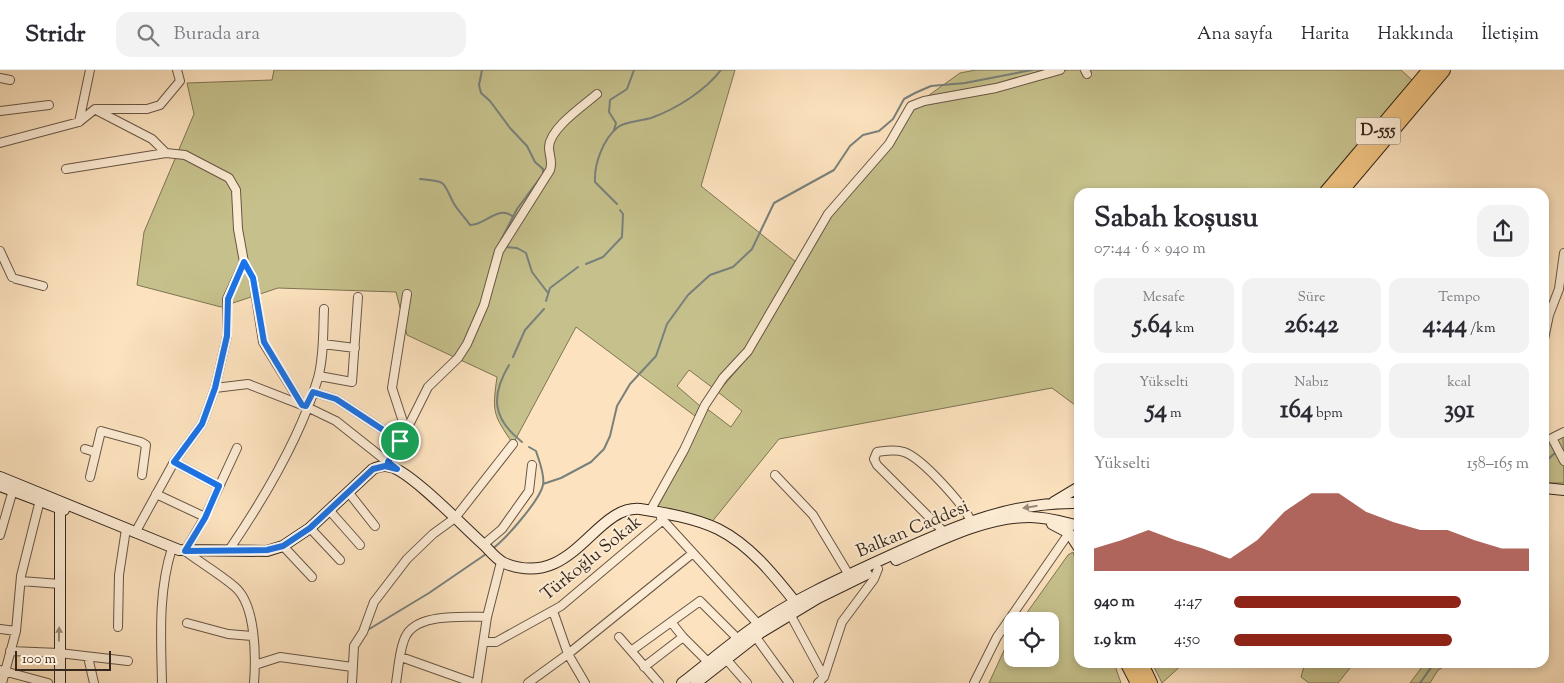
<!DOCTYPE html>
<html lang="tr">
<meta charset="utf-8">
<style>
:root{--surface:#fff;--page:#f2f2f3;--text:#2b2b33;--muted:#7c7c81;--line:#e1e1e2;--accent:#8f2418}
body{margin:0;font-family:"Sorts Mill Goudy",serif;background:var(--page);color:var(--text);height:100vh;display:flex;flex-direction:column;font-size:19px;white-space:nowrap}
*{box-sizing:border-box;margin:0}
p{font-size:16px;color:var(--muted)}
.icon{flex:none;width:28px;height:28px;fill:none;stroke:currentColor;stroke-width:2;stroke-linecap:round;stroke-linejoin:round}
.map{position:relative;flex:1;overflow:hidden}
.sheet{position:absolute;left:1074px;top:118px;width:475px;height:480px;display:flex;flex-direction:column;background:var(--surface);border-radius:15px;box-shadow:0 2px 8px #0003}
.sheet>*{flex:none}
.tools{position:absolute;left:1004px;top:542px;display:grid;gap:10px}
.tools a{display:grid;place-items:center;width:55px;height:55px;border-radius:10px;background:var(--surface);box-shadow:0 2px 8px #0003;font-size:25px}
.scale{position:absolute;left:15px;bottom:12px;width:96px;box-sizing:border-box;padding-left:5px;border:2px solid #37281d;border-top:0;font-size:14px;line-height:18px;white-space:nowrap;color:#37281d;-webkit-text-stroke:4px #fdecd5;paint-order:stroke}
.pin{position:absolute;display:grid;place-items:center;width:42px;height:42px;color:#fff;margin:-21px;border:2px solid #fff;border-radius:50%;box-shadow:0 1px 5px #0007}
.round{display:grid;place-items:center;flex:none;width:52px;height:52px;border-radius:15px;background:var(--page)}
.head{display:flex;align-items:center;justify-content:space-between;height:85px;padding:0 20px}
h1{font-size:28px;font-weight:800;line-height:38px}
.metrics{display:grid;grid-template-columns:repeat(3,1fr);gap:8px;height:85px;padding:5px 20px}
.metrics div{display:grid;align-content:center;border-radius:12px;background:var(--page);text-align:center}
.metrics b{font-size:25px;font-weight:800}
.metrics small{font-size:14px;font-weight:400}
.metrics p{font-size:14px}
.chart{height:140px;padding:10px 20px}
.chart p{display:flex;justify-content:space-between}
.chart svg{width:100%;height:90px;margin-top:5px;fill:var(--accent);opacity:.7}
ul{padding:0 20px;list-style:none;font-size:16px}
li{display:grid;grid-template-columns:80px 60px 1fr;align-items:center;height:38px}
li i{height:12px;border-radius:6px;background:var(--accent)}
header{display:flex;align-items:center;gap:30px;box-sizing:border-box;height:70px;padding:0 25px;background:var(--surface);border-bottom:1px solid var(--line)}
header strong{font-size:24px}
nav{display:flex;gap:28px;margin-inline-start:auto;font-size:18px}
.search{width:350px;height:45px;background:var(--page);display:flex;align-items:center;gap:12px;box-sizing:border-box;padding:0 18px;border-radius:15px;color:var(--muted);font-size:19px}
.map>svg:first-child{display:block}
.green{fill:#c6c18c;stroke:#7e7454}
.lines{fill:none;stroke-linecap:round;stroke-linejoin:round}
.stream{stroke:#78807c;stroke-width:2}
.street-casing{stroke:#685645;stroke-width:10}
.secondary-casing{stroke:#37281d;stroke-width:12}
.highway-casing{stroke:#37281d;stroke-width:16}
.street{stroke:#fdecd5;stroke-width:8}
.secondary{stroke:#fdecd5;stroke-width:10}
.highway{stroke:#eec17f;stroke-width:14}
.oneway{fill:#9a8a79}
.route-casing{stroke:#fff;stroke-width:10}
.route{stroke:#1a73e8;stroke-width:6}
.labels{text-anchor:middle;dominant-baseline:central;stroke-width:4;stroke-linejoin:round;paint-order:stroke}
.shield{fill:#fdecd5;stroke:#726354;stroke-width:1}
.shield-label{font-size:16px;font-weight:bold;fill:#37281d}
.street-label{font-size:18px;fill:#37281d;stroke:#fdecd5}
</style>
<header>
<strong>Stridr</strong>
<div class="search"><svg class="icon" aria-label="search" viewBox="0 0 24 24"><circle cx="10" cy="10" r="6"/><path d="M15 15l6 6"/></svg>Burada ara</div>
<nav><a>Ana sayfa</a><a>Harita</a><a>Hakkında</a><a>İletişim</a></nav>
</header>
<div class="map">
<svg width="1564" height="613" viewBox="0 0 1564 613">
<rect width="100%" height="100%" fill="#fce2be"/>
<filter id="stains"><feTurbulence type="fractalNoise" baseFrequency=".004" numOctaves="4"/><feColorMatrix values="0 0 0 0 .2 0 0 0 0 .09 0 0 0 0 .02 0 0 0 .5 -.17"/></filter>
<radialGradient id="worn" r=".72"><stop offset=".6" stop-color="#630" stop-opacity="0"/><stop offset="1" stop-color="#630" stop-opacity=".3"/></radialGradient>
<path class="green" d="M274,0H735L701,116L796,192L746,279L713,318L689,300L677,316L700,336L695,346L576,257L513,374C493,344 492,343 497,307L407,265L396,222L278,218L221,237L137,215L144,162L194,44L187,13L272,10Z
M976,0H1043L995,15L925,28L960,3Z
M1068,0H1083L1086,5L1092,0H1401L1412,10L1317,122H1079V338L1052,318L779,369L711,453L657,438L688,381L706,338L731,357L742,341L718,322L751,284L802,197L830,144L848,127L892,76L912,39L923,33Z
M1563,362L1564,413H1544V375H1551Z
M1073,482L1079,502V592L1114,593L1121,613H989L1012,563V589H1050V551H1021L1068,485Z
M1152,593H1184L1162,613Z
M1305,593V592L1354,593L1338,613H1309L1301,607Z
M1425,593V592L1451,593L1438,600L1430,613H1410Z"/>
<g class="lines">
<path class="stream" d="M482,0L479,15L481,23L490,31L510,58L527,76L535,92L543,99V104L517,139L501,170
M614,60L616,53L609,42L610,30L627,19L634,0
M420,109C447,112 442,110 453,132C457,140 465,147 470,155C484,156 498,135 512,146
M617,134L595,112C594,94 603,69 618,57C626,51 641,51 651,48C676,39 705,21 721,0
M505,177L517,178L526,183L532,202L548,223
M586,194L603,187L622,167L623,144L620,140
M546,231L550,218L578,197
M513,287L525,260L544,239
M509,295C490,327 493,349 522,372
M1544,393L1557,381
M543,414L561,408L591,392L604,379L610,366L617,336L630,314L656,286L667,254L688,225L710,205L733,197L752,179L774,133L834,100L850,76L863,65L879,61L893,49L904,29L915,23L931,16L965,13L1032,0
M492,479C505,470 540,430 543,415C545,404 539,391 536,381L529,377
M366,561L429,523L486,484
M1420,613L1435,592"/>
<g class="street-casing">
<path id="street" d="M1085,0L1087,4
M0,8L10,10
M96,40L152,69L166,83
M0,41L49,35
M79,52L90,0
M0,73L79,52L95,39H147L160,35L180,11L177,0
M66,99L166,83L185,85L229,108L236,120L238,159L244,192L253,208L263,272L302,335
M0,181L12,207
M16,209L43,216
M1544,269L1549,245L1559,219L1564,183
M323,274L355,278
M319,306L352,312L358,227
M215,318L248,314L307,337L336,351L394,397
M313,322L336,329L400,371
M406,361L428,317L458,288L467,274L484,235L499,181L550,100C553,91 549,86 549,77C550,58 583,36 597,24
M1564,362L1552,368L1564,391
M237,378L205,447L185,481C201,493 220,504 235,517C256,535 256,587 254,613
M85,379L95,382
M174,392L219,416
M388,392L406,361L392,318L407,224
M775,405L813,445L849,505
M90,407L101,361L141,372L146,375L142,405
M349,423L375,456
M156,424L205,447
M330,441L360,475
M650,441L684,380L705,335L723,308L748,281L828,144L889,74L911,36L924,31L996,18L1060,0
M661,448L758,554
M310,458L340,490
M943,461L877,395L874,389L877,382C885,381 895,379 904,382C922,388 963,434 971,451
M135,463L174,392L202,354L215,318L227,266V229L244,192
M0,465L13,420
M483,475L502,459L529,421L532,395
M283,476L312,507
M229,480C263,430 301,366 318,308C324,286 323,261 324,239
M21,511L60,514
M553,541L568,584L585,613
M790,544L824,607
M671,552L683,567L708,592
M187,553L228,564L252,566
M118,557L119,505L126,459
M0,559L16,561
M755,566L789,613
M619,567L659,613
M485,572H496L561,536L663,450
M10,581L59,583L128,591
M631,581L700,531L738,569
M88,587L94,613
M401,587L474,613
M726,589L747,613
M255,595L280,587L352,597
M644,597L683,567
M0,600L48,613
M2,613L16,561L21,506L40,430
M162,613C161,567 158,522 172,478
M352,613L354,576L363,562L374,532L407,489L433,464L455,448L513,374
M396,613C398,601 400,574 407,564C420,543 466,547 487,547
M477,613L487,547L501,492
M528,613L568,584L693,483
M818,613L824,607L842,552L874,509L878,499
M974,613L997,567L1069,463"/>
</g>
<g class="secondary-casing">
<path id="secondary" d="M0,407L179,480L267,481L283,476L310,458L373,399C379,396 385,395 391,397C411,402 466,459 484,475C490,481 496,489 504,493C573,521 594,435 640,439C665,443 695,448 718,459C752,476 777,509 800,538
M0,416L64,440
M1544,418L1564,420
M1054,432L1079,417
M60,439V613
M1052,454L1069,463L1079,478
M896,490C937,472 984,447 1030,447C1047,447 1062,452 1079,456
M682,613C708,593 733,571 760,553C796,529 835,511 874,493C939,463 1005,431 1079,433
M696,613L760,563L818,528L867,504"/>
</g>
<g class="highway-casing">
<path id="highway" d="M1327,122L1430,0
M1340,122L1443,0
M1127,592L1138,613
M1140,592L1150,613"/>
</g>
<use href="#street" class="street"/>
<use href="#secondary" class="secondary"/>
<use href="#highway" class="highway"/>
</g>
<defs><path id="oneway-solid" d="M-6-.8H1V-3.2L6.5 0L1 3.2V.8H-6Z" transform="scale(1.25)"/></defs>
<g class="oneway">
<use href="#oneway-solid" transform="translate(1030 437) rotate(171)"/>
<use href="#oneway-solid" transform="translate(59 564) rotate(-89)"/>
</g>
<g class="lines">
<g class="route-casing">
<path id="route" d="M244,192L253,208L264,272L302,335L306,336L313,322L336,329L400,371L388,392L397,399L385,396L373,399L310,458L283,476L267,480L185,481L205,448L219,416L174,392L202,354L215,318L227,266L228,229Z"/>
</g>
<use href="#route" class="route"/>
</g>
<g class="labels">
<rect class="shield" x="1355.5" y="47.5" width="45" height="27" rx="4"/>
<g class="shield-label">
<text x="1378" y="61">D-555</text>
</g>
<g class="street-label">
<text transform="translate(913 460) rotate(-23)">Balkan Caddesi</text>
<text transform="translate(592 489) rotate(-39)">Türkoğlu Sokak</text>
</g>
</g>
<rect width="100%" height="100%" filter="url(#stains)"/>
<rect width="100%" height="100%" fill="url(#worn)"/>
</svg>
<div class="tools">
<a><svg class="icon" aria-label="locate" viewBox="0 0 24 24"><circle cx="12" cy="12" r="6"/><path d="M12 2v4M12 18v4M2 12h4M18 12h4"/></svg></a>
</div>
<div class="scale">100 m</div>
<div class="pin" style="left:400px;top:371px;background:#1e9e55"><svg class="icon" aria-label="arrive" viewBox="0 0 24 24"><path d="M6 21V4h12l-3 4 3 4H6"/></svg></div>
<section class="sheet">
<div class="head"><div><h1>Sabah koşusu</h1><p>07:44 · 6 × 940 m</p></div><a class="round"><svg class="icon" aria-label="share" viewBox="0 0 24 24"><path d="M12 15V3M7 8l5-5 5 5M5 13v7h14v-7"/></svg></a></div>
<div class="metrics">
<div><p>Mesafe</p><b>5.64<small> km</small></b></div>
<div><p>Süre</p><b>26:42</b></div>
<div><p>Tempo</p><b>4:44<small> /km</small></b></div>
</div>
<div class="metrics">
<div><p>Yükselti</p><b>54<small> m</small></b></div>
<div><p>Nabız</p><b>164<small> bpm</small></b></div>
<div><p>kcal</p><b>391</b></div>
</div>
<div class="chart"><p><span>Yükselti</span>158–165 m</p>
<svg viewBox="0 0 160 44" preserveAspectRatio="none"><path d="M0 44V33L10 29L20 24L30 29L40 33L50 38L60 29L70 15L80 6L90 6L100 15L110 20L120 24L130 24L140 29L150 33L160 33V44z"/></svg>
</div>
<ul>
<li><b>940 m</b>4:47<i style="width:77%"></i></li>
<li><b>1.9 km</b>4:50<i style="width:74%"></i></li>
</ul>
</section>
</div>
